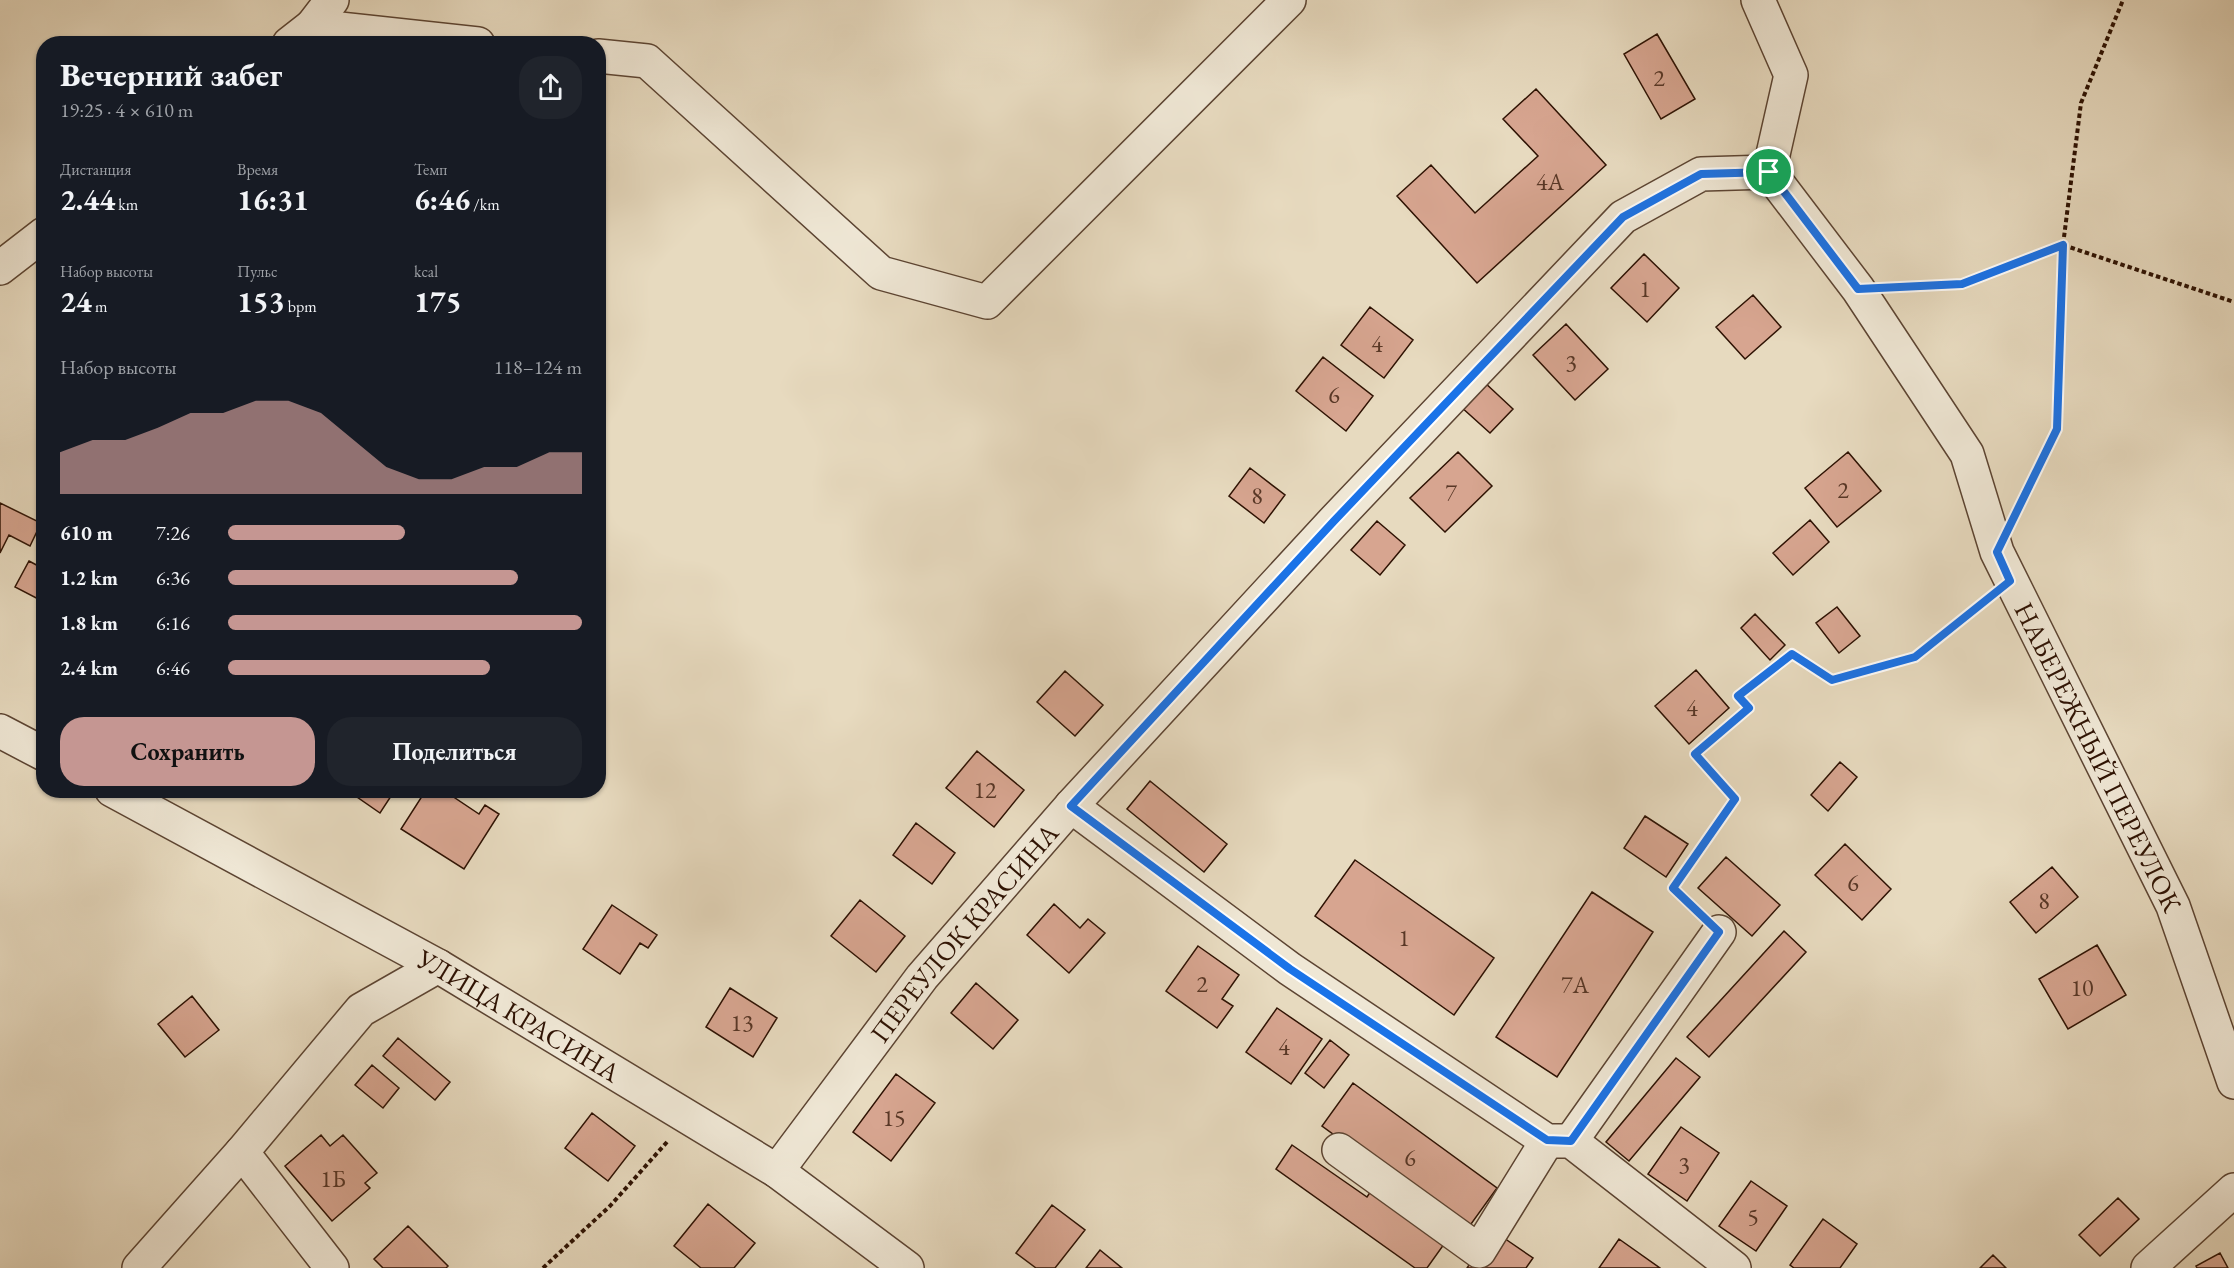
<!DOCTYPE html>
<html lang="ru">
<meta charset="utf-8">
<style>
:root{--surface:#171b24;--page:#20242c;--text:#f1f3f6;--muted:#9ea1a6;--accent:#c59692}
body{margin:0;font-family:"EB Garamond",serif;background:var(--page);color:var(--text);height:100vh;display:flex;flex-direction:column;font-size:22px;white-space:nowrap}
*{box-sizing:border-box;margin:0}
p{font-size:20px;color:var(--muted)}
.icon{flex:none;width:33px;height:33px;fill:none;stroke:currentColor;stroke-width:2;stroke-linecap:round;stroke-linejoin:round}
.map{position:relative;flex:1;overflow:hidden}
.sheet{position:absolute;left:36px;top:36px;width:570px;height:762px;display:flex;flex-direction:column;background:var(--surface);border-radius:24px;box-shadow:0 2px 4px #0004}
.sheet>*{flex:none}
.pin{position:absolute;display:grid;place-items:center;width:51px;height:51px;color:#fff;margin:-26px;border:3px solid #fff;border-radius:50%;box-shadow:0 2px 6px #0007}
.round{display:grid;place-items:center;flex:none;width:63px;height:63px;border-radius:24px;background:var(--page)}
.overview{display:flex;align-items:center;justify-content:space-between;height:102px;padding:0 24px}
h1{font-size:33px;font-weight:700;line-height:45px}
.metrics{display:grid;grid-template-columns:repeat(3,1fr);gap:9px;height:102px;padding:6px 24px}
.metrics div{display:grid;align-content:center}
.metrics b{font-size:30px;font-weight:700}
.metrics small{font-size:16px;font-weight:400}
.metrics p{font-size:16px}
.chart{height:168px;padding:12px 24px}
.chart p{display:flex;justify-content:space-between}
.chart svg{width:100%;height:108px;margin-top:6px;fill:var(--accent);opacity:.7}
.primary-button{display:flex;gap:12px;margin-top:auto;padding:12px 24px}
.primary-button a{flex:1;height:69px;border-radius:24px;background:var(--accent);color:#111;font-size:24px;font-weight:700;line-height:69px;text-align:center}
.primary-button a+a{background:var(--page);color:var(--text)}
ul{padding:0 24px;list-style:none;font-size:20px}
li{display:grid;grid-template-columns:96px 72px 1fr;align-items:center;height:45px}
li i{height:15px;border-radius:8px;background:var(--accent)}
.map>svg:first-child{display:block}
.building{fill:#d7a590;stroke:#2e1203;stroke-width:1.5}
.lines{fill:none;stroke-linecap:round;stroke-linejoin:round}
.minor-casing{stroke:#5c4432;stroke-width:36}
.path{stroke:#2e1203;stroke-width:4;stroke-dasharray:4.5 3;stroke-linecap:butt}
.minor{stroke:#efe7d5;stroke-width:33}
.route-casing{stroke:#fff;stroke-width:12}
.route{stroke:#1a73e8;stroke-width:8}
.labels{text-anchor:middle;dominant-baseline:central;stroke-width:5;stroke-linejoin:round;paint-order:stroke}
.number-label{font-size:24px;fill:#583726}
.street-label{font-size:27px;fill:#2e1203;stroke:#efe7d5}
</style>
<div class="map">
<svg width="2234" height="1268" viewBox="0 0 2234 1268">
<rect width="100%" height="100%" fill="#e7dabf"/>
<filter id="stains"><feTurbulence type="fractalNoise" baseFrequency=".00333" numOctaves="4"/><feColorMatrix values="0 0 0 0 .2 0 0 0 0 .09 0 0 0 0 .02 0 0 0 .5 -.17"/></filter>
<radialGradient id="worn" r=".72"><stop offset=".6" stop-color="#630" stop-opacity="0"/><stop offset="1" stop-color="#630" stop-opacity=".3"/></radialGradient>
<path class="building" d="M1657,34L1695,99L1661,119L1624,54Z
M1536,89L1606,165L1477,283L1397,196L1431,165L1475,213L1538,156L1503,119Z
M1644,254L1679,288L1647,322L1611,288Z
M1753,295L1781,327L1745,359L1716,327Z
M1370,307L1413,340L1384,378L1341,345Z
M1566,324L1608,369L1575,400L1533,355Z
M1323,357L1373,396L1346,431L1296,391Z
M1483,381L1513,409L1490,433L1460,406Z
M1458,452L1492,486L1445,532L1410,498Z
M1848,452L1881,491L1837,527L1805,488Z
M1250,468L1285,495L1264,523L1229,496Z
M0,503L41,523L30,546L9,535L0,553Z
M1810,520L1829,542L1793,575L1773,553Z
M1377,521L1405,545L1380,575L1351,550Z
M29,561L44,569V602L15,587Z
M1837,607L1860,636L1839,653L1816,623Z
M1755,614L1785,645L1770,660L1741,628Z
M1696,670L1729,708L1689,744L1655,706Z
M1065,671L1103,705L1075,736L1037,702Z
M977,751L1024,790L994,827L946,788Z
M1840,762L1857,777L1828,811L1811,795Z
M1150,781L1227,844L1204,872L1127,809Z
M361,790H395L380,813L357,797Z
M426,790H443L479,814L485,805L499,814L464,869L401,829Z
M1645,816L1688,844L1666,877L1624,848Z
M916,823L955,853L932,884L893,855Z
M1845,844L1891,889L1862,920L1815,875Z
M1726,857L1780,905L1752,936L1698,888Z
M1355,860L1494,958L1454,1015L1315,916Z
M2052,867L2078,897L2036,933L2010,902Z
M1592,892L1653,932L1557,1077L1496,1037Z
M860,900L905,936L876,972L831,936Z
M1054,904L1080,928L1088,919L1105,933L1069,973L1027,935Z
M612,905L657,935L648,948L640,943L620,974L583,949Z
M1784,931L1806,952L1709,1057L1687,1037Z
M2097,945L2126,995L2068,1029L2039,979Z
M1198,946L1239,975L1222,999L1233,1006L1217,1028L1166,991Z
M976,983L1018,1020L993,1049L951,1013Z
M730,988L777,1018L753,1057L706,1027Z
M192,996L219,1030L185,1057L158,1024Z
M1277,1008L1322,1039L1291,1084L1246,1052Z
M398,1038L450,1082L435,1100L383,1056Z
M1330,1040L1349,1055L1324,1088L1305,1073Z
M1676,1058L1700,1077L1629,1161L1606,1142Z
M372,1065L399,1088L383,1108L355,1085Z
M896,1074L935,1103L891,1161L853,1132Z
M1353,1083L1497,1188L1466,1231L1322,1126Z
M592,1113L635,1146L608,1181L565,1148Z
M1681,1127L1719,1153L1687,1201L1648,1174Z
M321,1135L330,1146L343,1135L377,1173L365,1183L370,1188L332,1221L285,1166Z
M1292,1145L1367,1197L1373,1188L1447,1240L1427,1268H1415L1276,1169Z
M1751,1181L1787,1206L1756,1251L1719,1226Z
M2118,1198L2139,1219L2100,1256L2079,1235Z
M708,1204L755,1243L734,1268H701L674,1246Z
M1052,1205L1085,1230L1055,1268H1036L1016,1253Z
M1823,1219L1857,1244L1840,1268H1794L1790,1265Z
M408,1226L448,1266L446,1268H383L374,1259Z
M1501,1236L1533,1258L1526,1268H1467L1473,1259Z
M1619,1239L1660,1268H1599Z
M1100,1250L1122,1268H1086Z
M2220,1253L2228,1268H2197L2196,1266Z
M1993,1255L2006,1268H1980Z"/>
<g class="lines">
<g class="minor-casing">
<g id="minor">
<path d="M1758,0L1791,75L1769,172"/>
<path d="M312,26L332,0"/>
<path d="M289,44L312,26L478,44"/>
<path d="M598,56L647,61L881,273L987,302L1289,0"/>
<path id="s1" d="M1769,172L1858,289L1967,454L1997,552L2173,906L2234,1082"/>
<path d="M0,268L44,234"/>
<path d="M0,731L44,754"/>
<path id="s2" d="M112,790L438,966L777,1171L907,1268"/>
<path d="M1071,806L1290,969L1547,1141H1571L1734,1268"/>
<path d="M1571,1141L1719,932"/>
<path d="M1339,1150L1479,1251L1547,1141"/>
<path d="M242,1152L332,1268"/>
<path id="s3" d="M777,1171L922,977L1071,806L1334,521L1623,217L1701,174L1769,172"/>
<path d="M139,1268L242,1152L361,1010L438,966"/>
<path d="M2148,1268L2234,1190"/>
</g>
</g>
<path class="path" d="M1898,287L1962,283L2063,245L2081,103L2123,0
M2020,506L2057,429L2063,245L2234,302
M1694,908L1673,888L1735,799L1695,754L1749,708L1738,696L1792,655L1832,680L1915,657L1984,602
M543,1268L610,1206L667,1142"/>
<use href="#minor" class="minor"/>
</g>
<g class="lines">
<g class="route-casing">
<path id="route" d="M1769,172L1858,289L1962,284L2063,245L2057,429L1997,552L2010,581L1915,657L1832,680L1792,654L1738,696L1749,708L1695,754L1735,799L1673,888L1719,932L1571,1141L1547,1140L1290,969L1071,806L1334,521L1623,217L1701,174Z"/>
</g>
<use href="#route" class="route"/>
</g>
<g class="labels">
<g class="number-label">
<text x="1659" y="77">2</text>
<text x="1550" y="181">4А</text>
<text x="1645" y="288">1</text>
<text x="1377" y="343">4</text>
<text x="1571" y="362">3</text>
<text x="1334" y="394">6</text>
<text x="1843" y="489">2</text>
<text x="1451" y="492">7</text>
<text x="1257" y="495">8</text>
<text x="1692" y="707">4</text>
<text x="985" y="789">12</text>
<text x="1853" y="882">6</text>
<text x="2044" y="900">8</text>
<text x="1404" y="937">1</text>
<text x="1202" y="983">2</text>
<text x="1575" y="984">7А</text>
<text x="2082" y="987">10</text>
<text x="742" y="1022">13</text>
<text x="1284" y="1046">4</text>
<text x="894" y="1117">15</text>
<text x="1410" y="1157">6</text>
<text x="1684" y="1164">3</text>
<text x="333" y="1178">1Б</text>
<text x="1753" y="1216">5</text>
</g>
<g class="street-label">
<text stroke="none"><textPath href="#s1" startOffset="676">НАБЕРЕЖНЫЙ ПЕРЕУЛОК</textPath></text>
<text stroke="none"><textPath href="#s3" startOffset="303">ПЕРЕУЛОК КРАСИНА</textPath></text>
<text stroke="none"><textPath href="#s2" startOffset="465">УЛИЦА КРАСИНА</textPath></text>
</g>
</g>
<rect width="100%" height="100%" filter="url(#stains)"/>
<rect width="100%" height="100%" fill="url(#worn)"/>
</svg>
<div class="pin" style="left:1769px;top:172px;background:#1e9e55"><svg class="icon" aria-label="arrive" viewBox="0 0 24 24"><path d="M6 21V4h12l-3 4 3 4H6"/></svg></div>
<section class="sheet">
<div class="overview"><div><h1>Вечерний забег</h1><p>19:25 · 4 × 610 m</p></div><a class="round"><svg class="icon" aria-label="share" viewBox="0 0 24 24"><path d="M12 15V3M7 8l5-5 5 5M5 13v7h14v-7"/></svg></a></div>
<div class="metrics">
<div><p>Дистанция</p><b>2.44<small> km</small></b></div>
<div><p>Время</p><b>16:31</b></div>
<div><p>Темп</p><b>6:46<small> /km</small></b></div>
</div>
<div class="metrics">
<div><p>Набор высоты</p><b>24<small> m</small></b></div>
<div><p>Пульс</p><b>153<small> bpm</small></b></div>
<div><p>kcal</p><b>175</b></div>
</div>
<div class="chart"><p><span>Набор высоты</span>118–124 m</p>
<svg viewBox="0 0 160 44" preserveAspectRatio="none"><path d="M0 44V27L10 22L20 22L30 17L40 11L50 11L60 6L70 6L80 11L90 22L100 33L110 38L120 38L130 33L140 33L150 27L160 27V44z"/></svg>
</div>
<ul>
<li><b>610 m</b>7:26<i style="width:50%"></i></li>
<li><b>1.2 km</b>6:36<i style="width:82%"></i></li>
<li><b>1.8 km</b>6:16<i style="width:100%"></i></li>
<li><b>2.4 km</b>6:46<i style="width:74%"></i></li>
</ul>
<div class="primary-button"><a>Сохранить</a><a>Поделиться</a></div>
</section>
</div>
